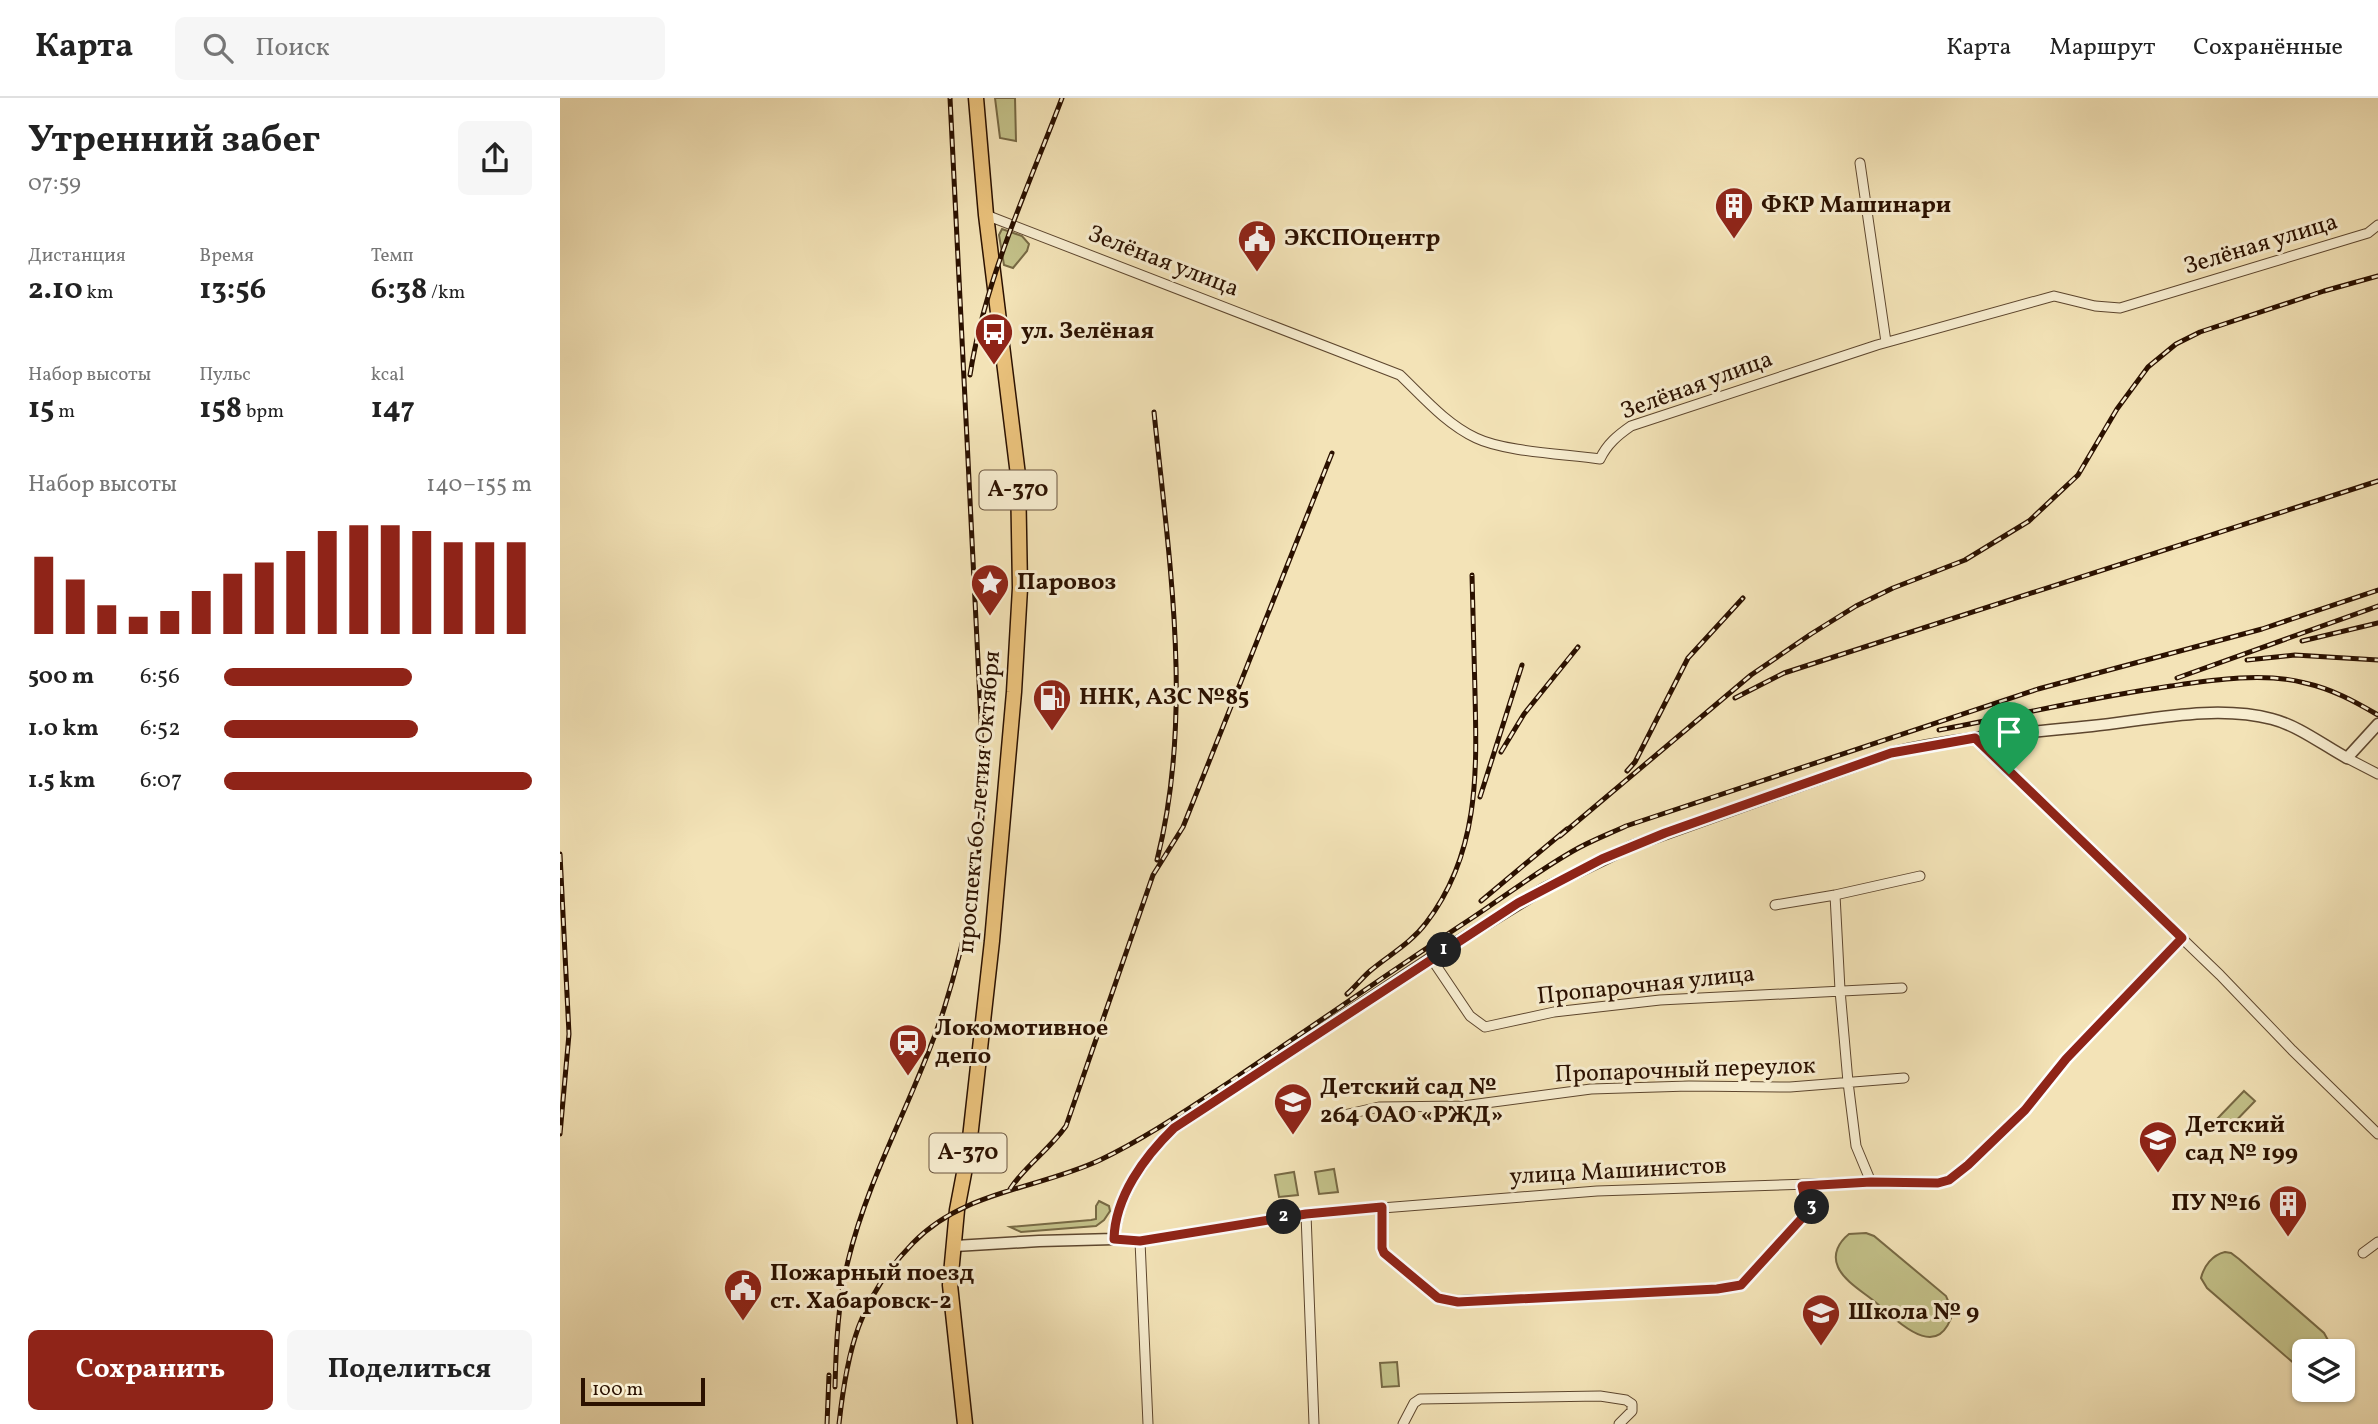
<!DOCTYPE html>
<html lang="ru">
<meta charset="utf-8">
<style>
:root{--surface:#fff;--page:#f6f6f6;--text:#222;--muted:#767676;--line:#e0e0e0;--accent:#8f2418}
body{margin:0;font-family:Vollkorn,serif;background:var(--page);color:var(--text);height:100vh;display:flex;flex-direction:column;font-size:26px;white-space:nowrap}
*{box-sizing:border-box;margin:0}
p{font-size:23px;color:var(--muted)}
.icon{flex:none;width:38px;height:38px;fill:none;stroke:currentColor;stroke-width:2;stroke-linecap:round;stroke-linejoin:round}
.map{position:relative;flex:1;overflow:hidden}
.sheet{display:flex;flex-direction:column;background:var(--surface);width:560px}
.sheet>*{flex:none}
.controls{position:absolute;left:1732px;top:1241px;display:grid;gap:14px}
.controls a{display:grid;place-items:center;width:63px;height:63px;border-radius:10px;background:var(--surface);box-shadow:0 2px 5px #0004;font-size:35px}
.scale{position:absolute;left:21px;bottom:18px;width:124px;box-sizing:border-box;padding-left:7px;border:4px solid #2b1100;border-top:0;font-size:19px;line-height:24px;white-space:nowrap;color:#2b1100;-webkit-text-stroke:5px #f7edd0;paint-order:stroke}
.pin{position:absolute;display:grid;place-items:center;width:60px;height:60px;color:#fff;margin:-72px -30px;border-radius:50% 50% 50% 0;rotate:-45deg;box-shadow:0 0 7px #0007}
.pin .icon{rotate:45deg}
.km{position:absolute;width:35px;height:35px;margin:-18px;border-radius:50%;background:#222;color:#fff;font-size:19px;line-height:35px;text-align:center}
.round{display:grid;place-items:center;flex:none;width:74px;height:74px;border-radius:10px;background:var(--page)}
.overview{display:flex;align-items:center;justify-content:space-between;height:119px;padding:0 28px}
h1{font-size:38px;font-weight:700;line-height:52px}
.stats{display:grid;grid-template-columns:repeat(3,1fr);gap:10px;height:119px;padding:7px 28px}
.stats div{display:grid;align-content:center}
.stats b{font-size:30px;font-weight:700}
.stats small{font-size:19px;font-weight:400}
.stats p{font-size:19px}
.chart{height:196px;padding:14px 28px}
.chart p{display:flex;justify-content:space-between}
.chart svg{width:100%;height:126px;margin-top:7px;stroke:var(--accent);stroke-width:6}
.button{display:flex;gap:14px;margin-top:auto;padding:14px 28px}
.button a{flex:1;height:80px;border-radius:10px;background:var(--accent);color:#fff;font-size:28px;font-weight:700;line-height:80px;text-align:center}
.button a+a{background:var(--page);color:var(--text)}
ul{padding:0 28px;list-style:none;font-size:23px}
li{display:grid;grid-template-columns:112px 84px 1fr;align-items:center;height:52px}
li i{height:18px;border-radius:9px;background:var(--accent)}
header{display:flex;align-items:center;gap:42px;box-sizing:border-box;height:98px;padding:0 35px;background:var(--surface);border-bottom:2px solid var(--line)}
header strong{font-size:33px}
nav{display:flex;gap:38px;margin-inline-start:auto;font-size:24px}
.search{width:490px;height:63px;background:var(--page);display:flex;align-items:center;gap:18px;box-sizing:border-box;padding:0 24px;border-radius:10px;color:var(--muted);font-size:26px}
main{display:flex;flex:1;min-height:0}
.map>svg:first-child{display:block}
.green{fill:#c3c189;stroke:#776944;stroke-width:2}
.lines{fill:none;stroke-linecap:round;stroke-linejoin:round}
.minor-casing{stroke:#5d462e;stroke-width:11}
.tertiary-casing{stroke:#5d462e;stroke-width:13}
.trunk-casing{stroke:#2b1100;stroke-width:17}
.minor{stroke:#f7edd0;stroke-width:9}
.tertiary{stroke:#f7edd0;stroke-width:10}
.trunk{stroke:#eac27c;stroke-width:14}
.rail-casing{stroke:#2b1100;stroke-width:5}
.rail{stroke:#f7edd0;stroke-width:2.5;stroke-dasharray:8;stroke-linecap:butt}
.route-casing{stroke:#fff;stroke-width:14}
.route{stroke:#8f2418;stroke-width:9}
.labels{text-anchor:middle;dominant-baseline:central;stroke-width:6;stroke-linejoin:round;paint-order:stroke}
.shield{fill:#f7edd0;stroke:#68533e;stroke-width:2}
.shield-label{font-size:23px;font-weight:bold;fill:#2b1100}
.poi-label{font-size:24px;font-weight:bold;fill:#2b1100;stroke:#f7edd0;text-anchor:start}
.street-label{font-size:24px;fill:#2b1100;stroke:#f7edd0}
</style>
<header>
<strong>Карта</strong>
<div class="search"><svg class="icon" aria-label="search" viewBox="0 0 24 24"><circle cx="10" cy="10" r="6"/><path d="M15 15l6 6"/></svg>Поиск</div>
<nav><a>Карта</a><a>Маршрут</a><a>Сохранённые</a></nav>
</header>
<main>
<section class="sheet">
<div class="overview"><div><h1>Утренний забег</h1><p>07:59</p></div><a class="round"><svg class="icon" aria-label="share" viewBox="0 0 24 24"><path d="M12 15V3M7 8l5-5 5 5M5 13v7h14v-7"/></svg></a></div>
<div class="stats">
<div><p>Дистанция</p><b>2.10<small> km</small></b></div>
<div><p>Время</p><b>13:56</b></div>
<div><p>Темп</p><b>6:38<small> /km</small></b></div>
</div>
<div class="stats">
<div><p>Набор высоты</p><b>15<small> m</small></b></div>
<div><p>Пульс</p><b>158<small> bpm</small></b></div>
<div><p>kcal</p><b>147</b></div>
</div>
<div class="chart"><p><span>Набор высоты</span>140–155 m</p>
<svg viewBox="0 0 160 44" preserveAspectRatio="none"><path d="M5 44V17M15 44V25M25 44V34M35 44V38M45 44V36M55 44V29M65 44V23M75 44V19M85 44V15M95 44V8M105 44V6M115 44V6M125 44V8M135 44V12M145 44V12M155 44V12"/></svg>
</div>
<ul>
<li><b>500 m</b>6:56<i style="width:61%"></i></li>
<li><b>1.0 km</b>6:52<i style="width:63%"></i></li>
<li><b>1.5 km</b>6:07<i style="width:100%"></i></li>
</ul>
<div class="button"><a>Сохранить</a><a>Поделиться</a></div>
</section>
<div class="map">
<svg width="1818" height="1326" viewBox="0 0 1818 1326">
<rect width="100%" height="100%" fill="#f3e3b7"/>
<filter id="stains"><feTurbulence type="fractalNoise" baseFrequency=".00286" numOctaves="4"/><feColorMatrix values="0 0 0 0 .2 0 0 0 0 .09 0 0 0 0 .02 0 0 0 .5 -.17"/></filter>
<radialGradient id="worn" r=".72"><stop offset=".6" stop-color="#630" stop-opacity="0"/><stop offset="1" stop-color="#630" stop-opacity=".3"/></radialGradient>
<path class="green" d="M435,0H455L456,43L440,40Z
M442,131L462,138L469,146L467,153L453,170L444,167L439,137Z
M1684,993L1695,1003L1667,1032L1656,1022Z
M774,1071L778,1094L759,1096L755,1074Z
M734,1074L738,1097L719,1099L715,1077Z
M539,1103L549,1108L550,1113L544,1122L536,1128L461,1134L450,1129L531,1122L536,1121V1108Z
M1306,1135L1314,1138L1386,1198L1393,1214C1378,1267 1337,1222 1314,1203C1303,1194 1284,1183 1278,1169C1272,1156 1279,1144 1289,1136Z
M1665,1154L1671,1155L1679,1161L1764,1235L1769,1244L1768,1253H1745V1271L1737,1268L1647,1190L1641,1180C1644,1168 1652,1157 1665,1154Z
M837,1264L839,1288L822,1289L820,1265Z"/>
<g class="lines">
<g class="minor-casing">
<path id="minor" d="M1300,65L1326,244
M426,117L840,277C863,299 886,326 916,340C945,354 1006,356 1040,361C1047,346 1058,337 1071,328L1317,247L1494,198L1535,208L1560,210L1808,135L1818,127
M1415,641L1660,877L1732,952L1818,1036
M1787,660L1818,676
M1275,797L1280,892L1288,984L1296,1048L1311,1084
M1215,807L1275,797L1360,778
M871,860L910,918L925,929L994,914L1100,902L1342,890
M784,1017L819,1009L903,1008L1031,991L1129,988L1230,989L1344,980
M822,1109V1150L824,1155L879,1200L889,1203L1157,1191L1181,1187L1253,1108L1245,1101L1242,1088
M746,1116L754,1326
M554,1141L580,1143L746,1116L1037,1093L1311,1084L1378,1085L1389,1081L1408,1067L1465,1012L1506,961L1622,840
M580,1143L588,1326
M1803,1155L1818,1144
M843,1326L854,1305L860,1301L1040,1298L1066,1302L1072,1306V1313L1059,1326"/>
</g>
<g class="tertiary-casing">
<path id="tertiary" d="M395,1148L479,1143L554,1141C555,1099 585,1058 614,1030L871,860L985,790L1072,748L1331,655C1396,639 1465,635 1532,628C1589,622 1655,606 1712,621C1739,628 1763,647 1787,660L1818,626"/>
</g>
<g class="trunk-casing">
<path id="trunk" d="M405,1326L390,1187L397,1112L409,1049L432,843L454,594L460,490L458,377L426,117L416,0"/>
</g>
<use href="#minor" class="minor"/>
<use href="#tertiary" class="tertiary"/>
<use href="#trunk" class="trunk"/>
<g class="rail-casing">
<path id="rail" d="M410,277C425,181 468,90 502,0
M594,314C609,462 634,616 597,762
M1742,543L1818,525
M1687,562L1735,557L1818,562
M1617,580L1818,508
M1175,600L1224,575L1818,383
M1379,632C1457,617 1533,599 1611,588C1652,582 1704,574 1745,585C1772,591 1794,603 1818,617
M941,654L964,616L1018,549
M1067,673L1075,664L1128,560L1183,500
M920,699L962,567
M1000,738L1191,577L1251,536L1296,508L1333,490L1405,462L1469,423L1518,377L1557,311L1588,269L1616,246L1640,234L1764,193L1818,178
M0,756L9,936L0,1036
M921,803L1007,731
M787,896C795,889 802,880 810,873C829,857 851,845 866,825C919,756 917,676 915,595C914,556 913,516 912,477
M450,1091C465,1068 489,1052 506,1028L593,777L623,729L772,355
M275,1289C276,1247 278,1204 288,1163C309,1075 357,996 384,911C405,844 421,768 423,697C423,673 421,648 421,623L390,0
M267,1326L269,1277
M279,1326C287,1252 299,1200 353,1145C403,1093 478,1091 540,1062C586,1040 628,1011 671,983C752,929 831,873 912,820C945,798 978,773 1013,753C1030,743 1049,736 1066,728L1478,591L1702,531L1818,492"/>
</g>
<use href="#rail" class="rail"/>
</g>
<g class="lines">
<g class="route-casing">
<path id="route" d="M1415,640L1622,840L1506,961L1465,1012L1408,1067L1389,1082L1378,1085L1311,1084L1242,1088L1245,1101L1253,1108L1181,1187L1157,1191L898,1204L878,1200L824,1155L822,1150V1109L746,1116L580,1143L554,1141C555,1099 584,1059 614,1030L958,805L1042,761L1105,735L1331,655Z"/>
</g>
<use href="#route" class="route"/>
</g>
<defs>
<g id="building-pin" transform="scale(2.0125)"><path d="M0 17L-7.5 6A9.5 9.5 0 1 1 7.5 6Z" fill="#8f2418" stroke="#f7edd0"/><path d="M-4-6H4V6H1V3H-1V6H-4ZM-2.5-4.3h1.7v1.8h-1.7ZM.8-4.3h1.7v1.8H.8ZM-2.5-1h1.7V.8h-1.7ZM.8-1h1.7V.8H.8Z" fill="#fff"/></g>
<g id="civic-pin" transform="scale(2.0125)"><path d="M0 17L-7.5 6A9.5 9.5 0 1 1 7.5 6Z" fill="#8f2418" stroke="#f7edd0"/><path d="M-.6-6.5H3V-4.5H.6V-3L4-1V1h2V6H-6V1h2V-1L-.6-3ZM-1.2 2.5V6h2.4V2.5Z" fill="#fff"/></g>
<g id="bus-pin" transform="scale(2.0125)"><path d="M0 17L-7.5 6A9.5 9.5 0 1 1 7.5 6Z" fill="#8f2418" stroke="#f7edd0"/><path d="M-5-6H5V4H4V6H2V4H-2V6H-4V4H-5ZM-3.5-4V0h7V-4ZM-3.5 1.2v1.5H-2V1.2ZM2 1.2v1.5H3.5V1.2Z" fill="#fff"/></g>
<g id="sight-pin" transform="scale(2.0125)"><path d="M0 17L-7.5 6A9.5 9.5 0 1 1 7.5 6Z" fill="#8f2418" stroke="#f7edd0"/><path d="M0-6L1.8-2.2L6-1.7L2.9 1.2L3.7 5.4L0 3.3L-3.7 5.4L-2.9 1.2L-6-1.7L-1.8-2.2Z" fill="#fff"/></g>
<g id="fuel-pin" transform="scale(2.0125)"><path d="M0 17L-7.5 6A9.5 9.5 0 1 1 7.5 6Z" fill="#8f2418" stroke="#f7edd0"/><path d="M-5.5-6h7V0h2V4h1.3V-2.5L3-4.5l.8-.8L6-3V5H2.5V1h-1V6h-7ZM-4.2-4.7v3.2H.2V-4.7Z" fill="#fff"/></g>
<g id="station-pin" transform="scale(2.0125)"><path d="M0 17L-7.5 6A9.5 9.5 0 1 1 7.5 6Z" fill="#8f2418" stroke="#f7edd0"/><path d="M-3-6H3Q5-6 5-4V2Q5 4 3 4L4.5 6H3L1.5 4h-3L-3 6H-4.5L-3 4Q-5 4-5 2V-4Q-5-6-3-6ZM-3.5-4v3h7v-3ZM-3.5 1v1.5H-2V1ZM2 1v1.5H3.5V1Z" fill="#fff"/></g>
<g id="school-pin" transform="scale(2.0125)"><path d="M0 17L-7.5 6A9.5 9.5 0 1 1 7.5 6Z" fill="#8f2418" stroke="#f7edd0"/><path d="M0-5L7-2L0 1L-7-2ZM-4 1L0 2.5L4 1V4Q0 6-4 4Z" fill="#fff"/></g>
</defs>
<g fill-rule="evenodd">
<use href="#building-pin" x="1174" y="108"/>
<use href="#civic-pin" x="697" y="141"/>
<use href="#bus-pin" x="434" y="234"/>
<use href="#sight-pin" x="430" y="485"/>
<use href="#fuel-pin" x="492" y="600"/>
<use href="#station-pin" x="348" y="945"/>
<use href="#school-pin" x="733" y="1004"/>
<use href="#school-pin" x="1598" y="1042"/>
<use href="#building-pin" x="1728" y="1106"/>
<use href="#civic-pin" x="183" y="1190"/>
<use href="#school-pin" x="1261" y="1215"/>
</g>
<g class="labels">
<g class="shield">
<rect x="419.5" y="372.5" width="77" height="39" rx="5"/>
<rect x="369.5" y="1035.5" width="77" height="39" rx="5"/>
</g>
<g class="shield-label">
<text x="458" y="392">А-370</text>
<text x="408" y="1055">А-370</text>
</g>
<g class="poi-label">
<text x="1201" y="108">ФКР Машинари</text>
<text x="724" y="141">ЭКСПОцентр</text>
<text x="461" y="234">ул. Зелёная</text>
<text x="457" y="485">Паровоз</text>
<text x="519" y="600">ННК, АЗС №85</text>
<text x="375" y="931">Локомотивное<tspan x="375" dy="28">депо</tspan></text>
<text x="760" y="990">Детский сад №<tspan x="760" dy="28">264 ОАО «РЖД»</tspan></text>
<text x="1625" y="1028">Детский<tspan x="1625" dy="28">сад № 199</tspan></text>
<text x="1701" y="1106" text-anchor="end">ПУ №16</text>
<text x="210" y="1176">Пожарный поезд<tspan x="210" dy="28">ст. Хабаровск-2</tspan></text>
<text x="1288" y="1215">Школа № 9</text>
</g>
<g class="street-label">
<text transform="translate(1701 147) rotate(-17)">Зелёная улица</text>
<text transform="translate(603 164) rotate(21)">Зелёная улица</text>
<text transform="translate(1137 288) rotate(-20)">Зелёная улица</text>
<text transform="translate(420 704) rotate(-85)">проспект 60-летия Октября</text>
<text transform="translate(1086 888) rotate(-6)">Пропарочная улица</text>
<text transform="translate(1125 973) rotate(-2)">Пропарочный переулок</text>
<text transform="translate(1058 1074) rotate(-3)">улица Машинистов</text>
</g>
</g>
<rect width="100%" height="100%" filter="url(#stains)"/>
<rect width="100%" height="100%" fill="url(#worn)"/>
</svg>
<div class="controls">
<a><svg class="icon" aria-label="layers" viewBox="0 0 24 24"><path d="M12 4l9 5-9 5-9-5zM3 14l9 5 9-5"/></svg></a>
</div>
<div class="scale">100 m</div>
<div class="pin" style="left:1449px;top:676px;background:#1e9e55"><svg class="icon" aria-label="arrive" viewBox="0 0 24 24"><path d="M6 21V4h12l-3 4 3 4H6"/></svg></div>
<b class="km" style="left:884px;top:852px">1</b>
<b class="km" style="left:724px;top:1119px">2</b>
<b class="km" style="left:1252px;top:1109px">3</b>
</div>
</main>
